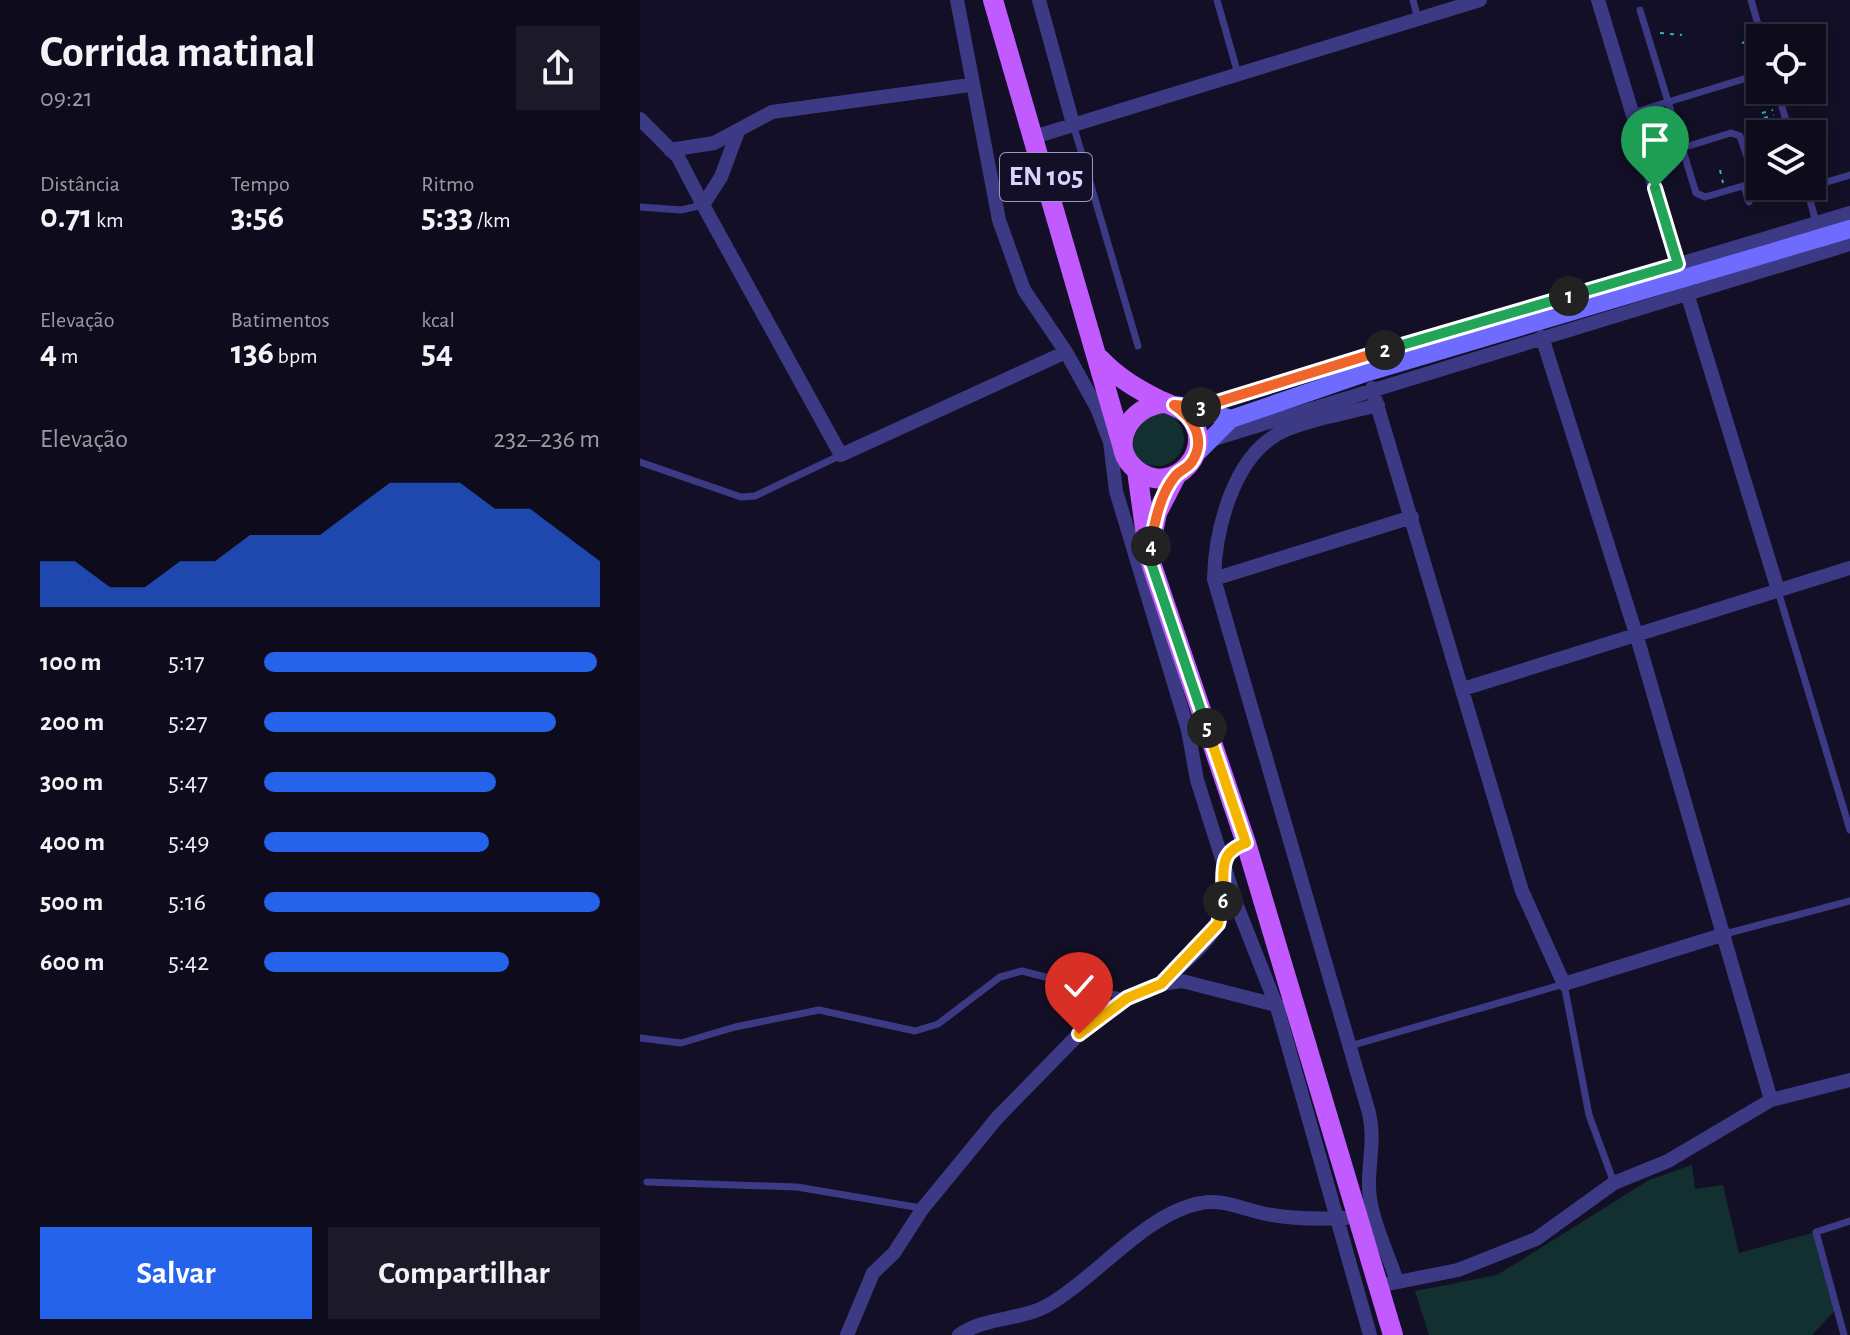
<!DOCTYPE html>
<html lang="pt">
<meta charset="utf-8">
<style>
:root{--surface:#0e0b1c;--page:#1c1929;--text:#f1f3f6;--muted:#9b9ba3;--line:#2e2b3b;--accent:#2563eb}
body{margin:0;font-family:"Alegreya Sans",sans-serif;background:var(--page);color:var(--text);height:100vh;display:flex;flex-direction:column;font-size:30px;white-space:nowrap}
*{box-sizing:border-box;margin:0}
p{font-size:26px;color:var(--muted)}
.icon{flex:none;width:44px;height:44px;fill:none;stroke:currentColor;stroke-width:2;stroke-linecap:round;stroke-linejoin:round}
.map{position:relative;flex:1;overflow:hidden}
.sheet{display:flex;flex-direction:column;background:var(--surface);width:640px}
.sheet>*{flex:none}
.controls{position:absolute;left:1106px;top:24px;display:grid;gap:16px}
.controls a{display:grid;place-items:center;width:80px;height:80px;border-radius:0px;background:var(--surface);box-shadow:0 4px 12px #0003,0 0 0 2px var(--line);font-size:40px}
.pin{position:absolute;display:grid;place-items:center;width:68px;height:68px;color:#fff;margin:-82px -34px;border-radius:50% 50% 50% 0;rotate:-45deg;box-shadow:0 0 8px #0007}
.pin .icon{rotate:45deg}
.km{position:absolute;width:40px;height:40px;margin:-20px;border-radius:50%;background:#222;color:#fff;font-size:22px;line-height:40px;text-align:center}
.round{display:grid;place-items:center;flex:none;width:84px;height:84px;border-radius:0px;background:var(--page)}
.head{display:flex;align-items:center;justify-content:space-between;height:136px;padding:0 40px}
h1{font-size:44px;font-weight:600;line-height:60px}
.stats{display:grid;grid-template-columns:repeat(3,1fr);gap:12px;height:136px;padding:8px 40px}
.stats div{display:grid;align-content:center}
.stats b{font-size:34px;font-weight:600}
.stats small{font-size:22px;font-weight:400}
.stats p{font-size:22px}
.chart{height:224px;padding:16px 40px}
.chart p{display:flex;justify-content:space-between}
.chart svg{width:100%;height:144px;margin-top:8px;fill:var(--accent);opacity:.7}
.button{display:flex;gap:16px;margin-top:auto;padding:16px 40px}
.button a{flex:1;height:92px;border-radius:0px;background:var(--accent);color:#fff;font-size:32px;font-weight:600;line-height:92px;text-align:center}
.button a+a{background:var(--page);color:var(--text)}
ul{padding:0 40px;list-style:none;font-size:26px}
li{display:grid;grid-template-columns:128px 96px 1fr;align-items:center;height:60px}
li i{height:20px;border-radius:10px;background:var(--accent)}
main{display:flex;flex:1;min-height:0}
.map>svg:first-child{display:block}
.green{fill:#12302f}
.lines{fill:none;stroke-linecap:round;stroke-linejoin:round}
.path{stroke:#2fb8b0;stroke-width:2;stroke-dasharray:4 6;stroke-linecap:butt}
.service{stroke:#3d3a85;stroke-width:7}
.minor{stroke:#3d3a85;stroke-width:14}
.secondary{stroke:#6f6bff;stroke-width:18}
.primary{stroke:#c25bff;stroke-width:20}
.split-1-casing{stroke:#fff;stroke-width:16}
.split-2-casing{stroke:#fff;stroke-width:16}
.split-3-casing{stroke:#fff;stroke-width:16}
.split-4-casing{stroke:#fff;stroke-width:16}
.split-5-casing{stroke:#fff;stroke-width:16}
.split-6-casing{stroke:#fff;stroke-width:16}
.split-7-casing{stroke:#fff;stroke-width:16}
.split-1{stroke:#22a559;stroke-width:10}
.split-2{stroke:#22a559;stroke-width:10}
.split-3{stroke:#f0652b;stroke-width:10}
.split-4{stroke:#f0652b;stroke-width:10}
.split-5{stroke:#22a559;stroke-width:10}
.split-6{stroke:#f5b400;stroke-width:10}
.split-7{stroke:#f5b400;stroke-width:10}
.labels{text-anchor:middle;dominant-baseline:central;stroke-width:6;stroke-linejoin:round;paint-order:stroke}
.shield{fill:#130f26;stroke:#9e99be;stroke-width:2}
.shield-label{font-size:28px;font-weight:bold;fill:#d9d4ff}
</style>
<main>
<section class="sheet">
<div class="head"><div><h1>Corrida matinal</h1><p>09:21</p></div><a class="round"><svg class="icon" aria-label="share" viewBox="0 0 24 24"><path d="M12 15V3M7 8l5-5 5 5M5 13v7h14v-7"/></svg></a></div>
<div class="stats">
<div><p>Distância</p><b>0.71<small> km</small></b></div>
<div><p>Tempo</p><b>3:56</b></div>
<div><p>Ritmo</p><b>5:33<small> /km</small></b></div>
</div>
<div class="stats">
<div><p>Elevação</p><b>4<small> m</small></b></div>
<div><p>Batimentos</p><b>136<small> bpm</small></b></div>
<div><p>kcal</p><b>54</b></div>
</div>
<div class="chart"><p><span>Elevação</span>232–236 m</p>
<svg viewBox="0 0 160 44" preserveAspectRatio="none"><path d="M0 44V30L10 30L20 38L30 38L40 30L50 30L60 22L70 22L80 22L90 14L100 6L110 6L120 6L130 14L140 14L150 22L160 30V44z"/></svg>
</div>
<ul>
<li><b>100 m</b>5:17<i style="width:99%"></i></li>
<li><b>200 m</b>5:27<i style="width:87%"></i></li>
<li><b>300 m</b>5:47<i style="width:69%"></i></li>
<li><b>400 m</b>5:49<i style="width:67%"></i></li>
<li><b>500 m</b>5:16<i style="width:100%"></i></li>
<li><b>600 m</b>5:42<i style="width:73%"></i></li>
</ul>
<div class="button"><a>Salvar</a><a>Compartilhar</a></div>
</section>
<div class="map">
<svg width="1210" height="1335" viewBox="0 0 1210 1335">
<rect width="100%" height="100%" fill="#130f26"/>
<path class="green" d="M490 439a27 27 0 1 1 54 0a27 27 0 1 1-54 0Z
M1052,1165L1055,1189L1083,1185L1099,1253L1176,1232L1197,1308L1172,1335H789L775,1291L857,1275L1009,1180Z"/>
<g class="lines">
<path class="path" d="M1020,33L1042,35
M1102,43L1112,40
M1122,113L1133,110
M1124,118L1134,115
M1128,132L1138,128
M1080,170L1083,183"/>
<path class="service" d="M577,0L598,74
M773,0L778,19
M1111,0L1122,38
M1000,10L1056,193L1065,197L1120,181
M1137,90L1150,134
M992,113L1120,74
M433,124L498,346
M1172,136H1175
M1042,148L1091,133L1100,136L1116,182
M1104,186L1109,202
M1166,186L1176,222
M1166,188L1210,175
M0,207L41,210L63,205
M0,462L101,497L115,496L201,455
M1138,591L1210,830
M1085,934L1210,901
M0,1038L41,1043L95,1027L179,1010L275,1031L298,1024L360,977L382,971L484,997
M710,1046L924,984L949,1115L974,1183
M7,1182L157,1187L281,1208
M1204,1335L1176,1232L1210,1221"/>
<path class="minor" d="M317,0L359,220L384,290L426,352L457,408L470,442L476,491L548,730L557,780L597,906L637,1007L730,1335
M399,0L433,124
M958,0L1038,264
M0,119L38,157L63,205L201,455L426,352
M394,137L840,0
M30,150L74,143L132,112L330,85
M63,205L81,177L97,134
M1047,293L1138,590
M902,337L997,637L1131,1100
M732,388L882,891L924,984L1085,934
M738,405C712,412 656,422 636,435C592,461 575,532 574,579L729,1113C735,1138 729,1159 729,1183C728,1215 748,1252 757,1282
M558,408L1210,213
M574,439L1210,244
M574,579L772,517
M823,689L1210,568
M521,984C540,966 565,947 578,924C595,894 565,857 606,843
M748,1284L818,1270L896,1239L974,1183L1028,1161L1131,1100L1210,1080
M207,1335L233,1273L254,1253L283,1208L357,1118L439,1034L487,998L521,984L542,981L644,1007
M319,1335C346,1316 382,1321 410,1304C458,1276 506,1213 561,1203C585,1198 609,1212 632,1215C655,1219 683,1219 706,1218"/>
<path class="secondary" d="M534,405L558,408L591,419
M556,454L591,419L728,372L1210,229"/>
<path class="primary" d="M353,0L483,448
M460,359C478,378 497,389 521,401C530,405 540,407 548,415C578,447 535,498 498,471C465,447 490,405 525,403
M497,471L509,557L606,843L753,1335
M512,537L517,513L536,476"/>
</g>
<g class="lines">
<g class="split-1-casing">
<path id="split-1" d="M929,296L1038,264L1015,188"/>
</g>
<g class="split-2-casing">
<path id="split-2" d="M745,350L929,296"/>
</g>
<g class="split-3-casing">
<path id="split-3" d="M561,407L745,350"/>
</g>
<g class="split-4-casing">
<path id="split-4" d="M511,546C514,523 520,493 536,475C541,470 546,469 551,463C567,441 554,418 534,405L561,407"/>
</g>
<g class="split-5-casing">
<path id="split-5" d="M511,546L509,557L567,728"/>
</g>
<g class="split-6-casing">
<path id="split-6" d="M567,728L606,843C576,853 585,873 583,901"/>
</g>
<g class="split-7-casing">
<path id="split-7" d="M439,1034L487,998L521,984L578,924L583,901"/>
</g>
<use href="#split-1" class="split-1"/>
<use href="#split-2" class="split-2"/>
<use href="#split-3" class="split-3"/>
<use href="#split-4" class="split-4"/>
<use href="#split-5" class="split-5"/>
<use href="#split-6" class="split-6"/>
<use href="#split-7" class="split-7"/>
</g>
<g class="labels">
<rect class="shield" x="360" y="153" width="92" height="48" rx="6"/>
<g class="shield-label">
<text x="406" y="177">EN 105</text>
</g>
</g>
</svg>
<div class="controls">
<a><svg class="icon" aria-label="locate" viewBox="0 0 24 24"><circle cx="12" cy="12" r="6"/><path d="M12 2v4M12 18v4M2 12h4M18 12h4"/></svg></a>
<a><svg class="icon" aria-label="layers" viewBox="0 0 24 24"><path d="M12 4l9 5-9 5-9-5zM3 14l9 5 9-5"/></svg></a>
</div>
<div class="pin" style="left:1015px;top:188px;background:#1e9e55"><svg class="icon" aria-label="arrive" viewBox="0 0 24 24"><path d="M6 21V4h12l-3 4 3 4H6"/></svg></div>
<div class="pin" style="left:439px;top:1034px;background:#d93025"><svg class="icon" aria-label="check" viewBox="0 0 24 24"><path d="M5 12l5 5 9-10"/></svg></div>
<b class="km" style="left:929px;top:296px">1</b>
<b class="km" style="left:745px;top:350px">2</b>
<b class="km" style="left:561px;top:407px">3</b>
<b class="km" style="left:511px;top:546px">4</b>
<b class="km" style="left:567px;top:728px">5</b>
<b class="km" style="left:583px;top:901px">6</b>
</div>
</main>
